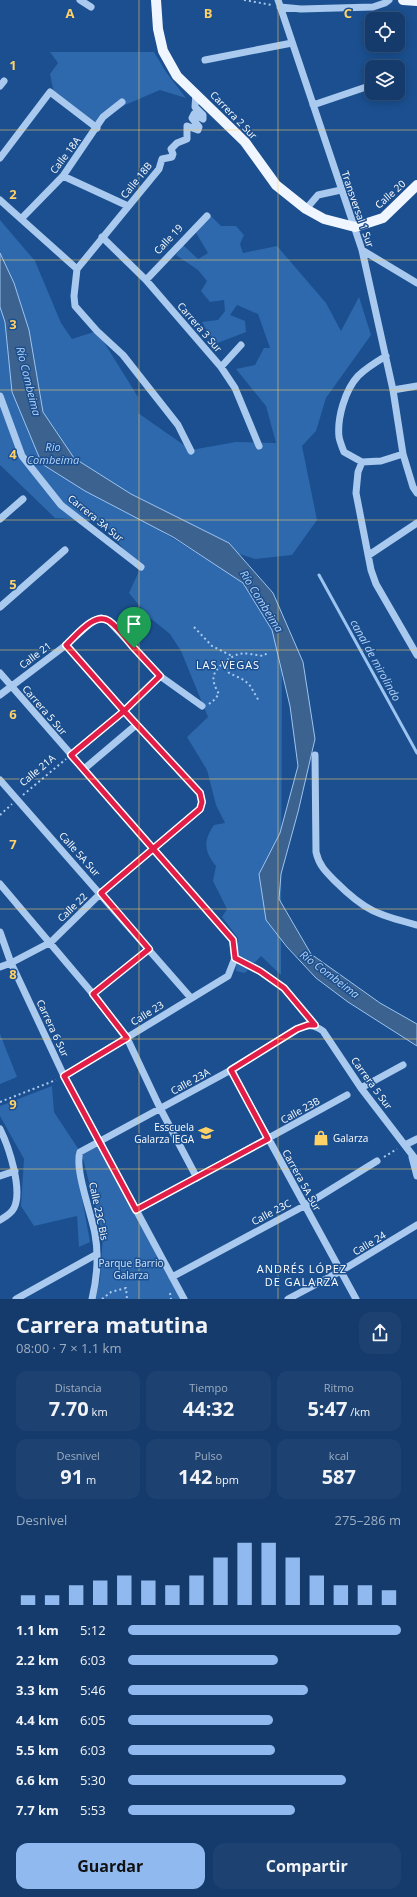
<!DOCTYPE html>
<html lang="es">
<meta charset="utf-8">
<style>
:root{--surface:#143b6b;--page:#1d4271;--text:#f1f3f6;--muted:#9dadc1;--line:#33557e;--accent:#90b9f0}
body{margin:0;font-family:"Open Sans",sans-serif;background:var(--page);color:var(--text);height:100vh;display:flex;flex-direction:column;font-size:15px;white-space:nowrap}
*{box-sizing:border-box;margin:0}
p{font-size:13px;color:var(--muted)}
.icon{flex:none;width:22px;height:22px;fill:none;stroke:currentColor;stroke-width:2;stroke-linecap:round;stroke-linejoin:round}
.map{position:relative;height:1299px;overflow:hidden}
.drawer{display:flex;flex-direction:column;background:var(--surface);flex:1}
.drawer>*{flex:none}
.buttons{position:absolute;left:365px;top:12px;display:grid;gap:8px}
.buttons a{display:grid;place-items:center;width:40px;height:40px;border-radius:8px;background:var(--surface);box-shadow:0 2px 10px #0003,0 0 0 1px var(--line);font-size:20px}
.pin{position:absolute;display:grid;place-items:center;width:34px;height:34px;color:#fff;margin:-41px -17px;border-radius:50% 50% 50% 0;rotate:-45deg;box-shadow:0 0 4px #0007}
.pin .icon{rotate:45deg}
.round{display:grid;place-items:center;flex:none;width:42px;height:42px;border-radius:12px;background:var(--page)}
.overview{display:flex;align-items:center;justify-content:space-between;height:68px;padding:0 16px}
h1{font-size:22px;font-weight:700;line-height:30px}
.stats{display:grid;grid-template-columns:repeat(3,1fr);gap:6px;height:68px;padding:4px 16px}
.stats div{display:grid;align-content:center;border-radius:10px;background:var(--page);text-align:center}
.stats b{font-size:20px;font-weight:700}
.stats small{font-size:11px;font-weight:400}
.stats p{font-size:11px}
.chart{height:112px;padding:8px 16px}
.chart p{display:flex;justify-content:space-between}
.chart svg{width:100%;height:72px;margin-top:4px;stroke:var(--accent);stroke-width:6}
.primary-button{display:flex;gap:8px;margin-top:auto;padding:8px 16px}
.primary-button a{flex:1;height:46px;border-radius:12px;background:var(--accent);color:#111;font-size:16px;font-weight:700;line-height:46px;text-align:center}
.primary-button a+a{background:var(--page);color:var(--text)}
ul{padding:0 16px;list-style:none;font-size:13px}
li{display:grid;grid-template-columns:64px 48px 1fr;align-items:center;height:30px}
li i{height:10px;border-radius:5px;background:var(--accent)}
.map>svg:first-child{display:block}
.green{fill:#2e69ad}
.water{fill:#3c6290;stroke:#9cc4f0}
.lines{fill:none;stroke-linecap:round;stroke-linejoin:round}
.stream{stroke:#9cc4f0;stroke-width:3}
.path{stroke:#a9c9ee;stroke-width:2;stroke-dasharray:2 3;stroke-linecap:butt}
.minor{stroke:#a9c9ee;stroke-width:7}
.major{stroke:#f0f6ff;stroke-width:10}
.route-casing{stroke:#fff;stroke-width:8}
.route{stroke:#e11d48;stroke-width:5}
.grid{fill:none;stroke:#ffd166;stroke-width:1;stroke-opacity:0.55}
.labels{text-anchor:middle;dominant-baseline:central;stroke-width:3;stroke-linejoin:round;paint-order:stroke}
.street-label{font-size:10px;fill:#fff;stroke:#1b4f8f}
.poi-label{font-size:10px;fill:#fff;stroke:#1b4f8f;text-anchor:end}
.park-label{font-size:10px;fill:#cfe3fa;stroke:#1b4f8f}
.water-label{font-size:11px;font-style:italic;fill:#b5d3f5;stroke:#1b4f8f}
.neighbourhood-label{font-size:11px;letter-spacing:1px;fill:#fff;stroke:#1b4f8f}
.grid-label{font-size:13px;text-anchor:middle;font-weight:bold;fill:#ffd166;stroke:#1b4f8f;stroke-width:3;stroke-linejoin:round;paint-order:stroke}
</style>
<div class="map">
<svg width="417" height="1299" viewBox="0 0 417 1299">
<rect width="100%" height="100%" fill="#1b4f8f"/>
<path class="green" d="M50,52H154L166,72L186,98L160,90L125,105L95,123L54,93L50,74L58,63Z
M208,213L221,226H236L244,235L240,244L243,253L277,246L326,303L341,331L359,297L371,335L326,398L316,431L302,446L317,520L292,555L255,559L153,526L248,585L282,639L281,975L261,956L245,973L236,971L238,938L222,917L227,909L213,881L216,866C204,851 203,841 214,825L225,823L216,805L207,770L187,737L208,717L181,651L170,634L149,617L129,593L139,571L103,521L55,518L0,465V220L35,261L61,323L72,339L97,331L138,397V413L191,450L236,442L276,443L266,406L236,369L255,365L264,348H270L258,314L237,305L230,315L245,321L246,332L215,344L202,322L218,320L225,311L224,300L210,302L201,291L207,281L198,270L176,255L183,245L198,259L208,253L192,226Z
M0,1034L17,1077L0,1084Z
M52,1086L54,1112L79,1150L75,1160L90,1242L79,1247L77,1216L34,1226L21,1206L24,1159L0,1116V1106Z
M98,1146L183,1299H95L100,1280L103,1236L82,1155Z"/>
<path class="water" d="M0,253L14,283L29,330L43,412L74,458L131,494L229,543L273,593L303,662L315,739L298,812L281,874L279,899L311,954L380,1003L417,1024V1046L348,1002L316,978L287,947L266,920L259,874L280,833L298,766L290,706L272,630L243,583L173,537L85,491L42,464L12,392L5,322L0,307Z"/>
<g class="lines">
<path class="stream" d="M319,575L417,753"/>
<path class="path" d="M244,0L272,5
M194,627L212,646L232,656
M223,663C240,650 244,653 263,656L269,652
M209,704L214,700L219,694C211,680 211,674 223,663L229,673L242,679L249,684L259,701
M23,795L66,759
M0,815L12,804
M242,961L260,971L284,988L309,1018
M98,990L142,955
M0,1102L56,1080
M384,1157L397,1149
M170,1293L171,1299
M102,1299L111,1292L126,1288L127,1299"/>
<path class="minor" d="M80,0L91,7
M278,0L362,250L393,390L403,454L413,487L417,493
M280,7L301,9L373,7L385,3L389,0
M205,60L292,43
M0,86L4,81
M313,105L372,85
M0,158L50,92L97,128
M63,176L128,206
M0,200L77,269
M306,209L318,195L341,190
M21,219L63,176L103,117L122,102
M102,237L146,280L221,367L235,388L259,446
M362,250L417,283
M77,269L159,169L162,159L172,157L173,154L171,149L177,143L187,139V126L198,130L199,127L192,118L194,114L203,119V115L195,107L196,93
M77,269L74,296L75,306L97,331L123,355L178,425L191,451
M146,280L207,216
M386,356C376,362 366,368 358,376C345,390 337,418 339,437C340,442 342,447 344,452L362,462L381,461L403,454
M221,367L241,345
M393,390L417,386
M0,396L22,456L61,505L141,567
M362,462L358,472L356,493L371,570L376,584L417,655
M0,519L23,499
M369,555L417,523
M0,607L65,550
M0,673L233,940L235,958L228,976L64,1076
M0,695L66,645L93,621L101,618L109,621L160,676L202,706
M71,755L124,711L160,676
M315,755L316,852C319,866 327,873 336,882C365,911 378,915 417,925
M84,769L136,725
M0,780L191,998
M0,884L93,994L127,1038L160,1108L197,1178
M0,932L11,963L64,1076L184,1299
M0,967L11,963L51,942L101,893L200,809L202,802L200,793L124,711L66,645
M231,1070L356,1299
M361,1088L403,1065
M0,1129C9,1147 23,1190 14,1208C11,1214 5,1217 0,1220
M405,1145L417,1139
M412,1157L417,1176
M0,1176L15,1171
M137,1210L347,1095
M172,1277L304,1206L377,1161
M16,1299L97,1254
M92,1299C97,1278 99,1256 95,1234C92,1216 74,1168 80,1152L231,1070L297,1029C308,1025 313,1024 323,1031L361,1088L417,1161
M288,1299L341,1271L417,1225"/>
<path class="major" d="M156,0L158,29L163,51L177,76L245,142L276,185L306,209L324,219L355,227L383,218L417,185
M403,0L417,1"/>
</g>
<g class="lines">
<g class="route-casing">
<path id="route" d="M134,648L160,676L124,711L200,793L202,802L200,809L101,893L149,949L93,994L127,1038L64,1076L136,1210L268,1139L231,1070L297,1029L308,1025H315L284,988L260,971L235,958L233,940L71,755L124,711L66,645C76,636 95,611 109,621C118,627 127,640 134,648"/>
</g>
<use href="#route" class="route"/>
</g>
<path class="grid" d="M139,0V1299M278,0V1299M0,130H417M0,260H417M0,390H417M0,520H417M0,650H417M0,779H417M0,909H417M0,1039H417M0,1169H417"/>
<defs>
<g id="school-bare" transform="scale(1.2)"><path d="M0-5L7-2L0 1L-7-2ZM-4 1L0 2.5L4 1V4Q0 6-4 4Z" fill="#ffd166" stroke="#1b4f8f" stroke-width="2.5" paint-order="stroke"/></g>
<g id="shop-bare" transform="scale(1.2)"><path d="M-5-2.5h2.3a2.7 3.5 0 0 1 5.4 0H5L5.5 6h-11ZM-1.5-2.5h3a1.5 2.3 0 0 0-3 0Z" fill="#ffd166" stroke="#1b4f8f" stroke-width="2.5" paint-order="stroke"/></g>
</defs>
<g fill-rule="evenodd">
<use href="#school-bare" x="206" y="1133"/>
<use href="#shop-bare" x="321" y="1138"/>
</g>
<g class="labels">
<g class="street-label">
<text transform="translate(234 115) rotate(46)">Carrera 2 Sur</text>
<text transform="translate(65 155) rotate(-53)">Calle 18A</text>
<text transform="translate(136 180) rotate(-51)">Calle 18B</text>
<text transform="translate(390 194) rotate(-42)">Calle 20</text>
<text transform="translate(358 209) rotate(71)">Transversal 1 Sur</text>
<text transform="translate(168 239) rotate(-47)">Calle 19</text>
<text transform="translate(200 327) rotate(49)">Carrera 3 Sur</text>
<text transform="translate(96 518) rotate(39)">Carrera 3A Sur</text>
<text transform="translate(35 655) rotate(-37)">Calle 21</text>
<text transform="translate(45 710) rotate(49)">Carrera 5 Sur</text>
<text transform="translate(37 770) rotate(-40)">Calle 21A</text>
<text transform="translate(80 854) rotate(48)">Calle 5A Sur</text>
<text transform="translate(72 907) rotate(-44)">Calle 22</text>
<text transform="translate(147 1013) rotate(-32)">Calle 23</text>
<text transform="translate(53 1028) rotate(65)">Carrera 6 Sur</text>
<text transform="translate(190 1081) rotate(-29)">Calle 23A</text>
<text transform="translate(372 1083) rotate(54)">Carrera 5 Sur</text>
<text transform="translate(300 1110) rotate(-29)">Calle 23B</text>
<text transform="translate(302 1180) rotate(61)">Carrera 5A Sur</text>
<text transform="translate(99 1211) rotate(78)">Calle 23C Bis</text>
<text transform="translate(271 1212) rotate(-28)">Calle 23C</text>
<text transform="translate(369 1243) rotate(-31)">Calle 24</text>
</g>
<g class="poi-label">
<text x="194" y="1127">Esscuela<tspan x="194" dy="12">Galarza IEGA</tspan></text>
<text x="333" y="1138" text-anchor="start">Galarza</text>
</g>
<g class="park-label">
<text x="131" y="1263">Parque Barrio<tspan x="131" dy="12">Galarza</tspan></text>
</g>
<g class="water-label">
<text transform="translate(29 381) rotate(76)">Río Combeima</text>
<text x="53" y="446">Rio<tspan x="53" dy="13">Combeima</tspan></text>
<text transform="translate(262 601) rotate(58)">Río Combeima</text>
<text transform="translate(376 660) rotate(61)">canal de mirolindo</text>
<text transform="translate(330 974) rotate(37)">Río Combeima</text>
</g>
<g class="neighbourhood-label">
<text x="228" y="664">LAS VEGAS</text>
<text x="302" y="1268">ANDRÉS LÓPEZ<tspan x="302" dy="13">DE GALARZA</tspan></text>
</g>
</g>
<g class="grid-label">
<text x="70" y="18">A</text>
<text x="208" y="18">B</text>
<text x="348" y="18">C</text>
<text x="13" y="70">1</text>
<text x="13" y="199">2</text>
<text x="13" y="329">3</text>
<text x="13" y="459">4</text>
<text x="13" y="589">5</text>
<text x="13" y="719">6</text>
<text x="13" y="849">7</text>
<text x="13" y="979">8</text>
<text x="13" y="1109">9</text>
</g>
</svg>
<div class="buttons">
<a><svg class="icon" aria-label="locate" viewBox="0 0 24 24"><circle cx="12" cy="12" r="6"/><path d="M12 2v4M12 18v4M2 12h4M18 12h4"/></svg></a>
<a><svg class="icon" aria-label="layers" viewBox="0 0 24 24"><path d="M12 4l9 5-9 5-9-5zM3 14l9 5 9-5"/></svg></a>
</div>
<div class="pin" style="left:134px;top:648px;background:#1e9e55"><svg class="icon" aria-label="arrive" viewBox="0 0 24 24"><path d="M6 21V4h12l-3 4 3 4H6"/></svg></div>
</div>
<section class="drawer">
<div class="overview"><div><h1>Carrera matutina</h1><p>08:00 · 7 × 1.1 km</p></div><a class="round"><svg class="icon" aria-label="share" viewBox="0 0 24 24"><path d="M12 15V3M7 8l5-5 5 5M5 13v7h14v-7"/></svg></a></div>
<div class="stats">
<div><p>Distancia</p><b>7.70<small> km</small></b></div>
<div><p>Tiempo</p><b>44:32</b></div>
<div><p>Ritmo</p><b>5:47<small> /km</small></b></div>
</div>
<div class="stats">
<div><p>Desnivel</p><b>91<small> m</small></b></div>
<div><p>Pulso</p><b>142<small> bpm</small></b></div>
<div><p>kcal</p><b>587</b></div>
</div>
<div class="chart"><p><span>Desnivel</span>275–286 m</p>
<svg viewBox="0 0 160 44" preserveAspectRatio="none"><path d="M5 44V38M15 44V38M25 44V32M35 44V29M45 44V26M55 44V29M65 44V32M75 44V26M85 44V15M95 44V6M105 44V6M115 44V15M125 44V26M135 44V32M145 44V32M155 44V35"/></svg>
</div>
<ul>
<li><b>1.1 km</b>5:12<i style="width:100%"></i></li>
<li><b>2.2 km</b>6:03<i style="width:55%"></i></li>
<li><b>3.3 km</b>5:46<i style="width:66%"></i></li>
<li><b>4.4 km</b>6:05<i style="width:53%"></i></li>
<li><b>5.5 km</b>6:03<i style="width:54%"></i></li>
<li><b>6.6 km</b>5:30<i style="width:80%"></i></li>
<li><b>7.7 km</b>5:53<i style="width:61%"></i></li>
</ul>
<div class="primary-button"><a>Guardar</a><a>Compartir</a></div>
</section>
